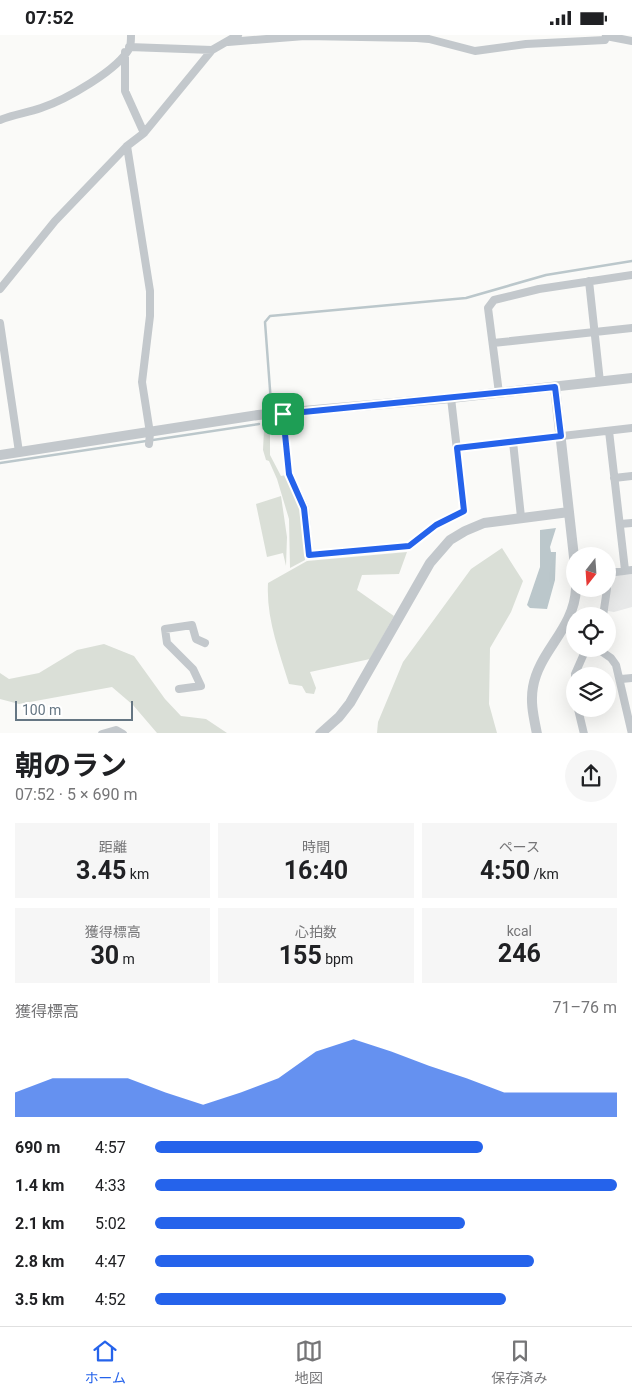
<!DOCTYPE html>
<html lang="ja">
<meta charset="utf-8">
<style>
:root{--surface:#fff;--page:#f6f6f6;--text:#202124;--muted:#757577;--line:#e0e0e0;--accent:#2563eb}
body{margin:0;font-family:Roboto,"Noto Sans JP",sans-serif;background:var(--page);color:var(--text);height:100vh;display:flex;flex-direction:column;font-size:19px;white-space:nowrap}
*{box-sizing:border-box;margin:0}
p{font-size:16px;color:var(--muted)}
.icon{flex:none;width:28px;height:28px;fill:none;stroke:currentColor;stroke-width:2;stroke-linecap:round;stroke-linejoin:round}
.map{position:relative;height:698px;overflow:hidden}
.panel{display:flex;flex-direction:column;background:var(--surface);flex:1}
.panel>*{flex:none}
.needle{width:32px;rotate:197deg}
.tools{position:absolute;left:566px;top:512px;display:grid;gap:10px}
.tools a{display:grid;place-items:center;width:50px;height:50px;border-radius:50%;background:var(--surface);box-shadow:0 5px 20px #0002;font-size:25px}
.scale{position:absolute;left:15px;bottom:12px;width:118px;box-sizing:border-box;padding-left:5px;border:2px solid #657683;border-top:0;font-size:14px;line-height:18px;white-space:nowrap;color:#657683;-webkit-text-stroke:4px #fff;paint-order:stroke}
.pin{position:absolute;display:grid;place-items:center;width:42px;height:42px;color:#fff;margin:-21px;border-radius:10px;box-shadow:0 2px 8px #0006}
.round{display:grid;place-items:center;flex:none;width:52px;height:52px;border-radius:26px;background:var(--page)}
.overview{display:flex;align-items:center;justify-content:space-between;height:85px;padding:0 15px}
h1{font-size:28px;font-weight:700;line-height:38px}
.stats{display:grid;grid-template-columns:repeat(3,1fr);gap:8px;height:85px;padding:5px 15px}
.stats div{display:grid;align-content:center;border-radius:0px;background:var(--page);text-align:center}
.stats b{font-size:25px;font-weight:700}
.stats small{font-size:14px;font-weight:400}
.stats p{font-size:14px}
.chart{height:140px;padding:10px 15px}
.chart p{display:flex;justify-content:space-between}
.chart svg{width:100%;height:90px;margin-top:5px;fill:var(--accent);opacity:.7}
ul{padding:0 15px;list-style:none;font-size:16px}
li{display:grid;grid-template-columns:80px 60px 1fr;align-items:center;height:38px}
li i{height:12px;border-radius:6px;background:var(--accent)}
.status{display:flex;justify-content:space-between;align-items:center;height:35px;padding:0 25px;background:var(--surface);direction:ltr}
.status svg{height:14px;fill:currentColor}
.dock{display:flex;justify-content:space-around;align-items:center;height:70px;border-top:1px solid var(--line);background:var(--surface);font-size:14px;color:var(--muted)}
.dock a{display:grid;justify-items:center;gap:2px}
.dock .on{color:var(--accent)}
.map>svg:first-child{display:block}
.built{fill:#e8e9e9}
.green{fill:#dadfd7}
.water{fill:#bbc7cb}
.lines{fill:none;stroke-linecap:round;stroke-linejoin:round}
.stream{stroke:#bbc7cb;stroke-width:2.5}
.minor{stroke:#c3c8cc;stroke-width:8}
.tertiary{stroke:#c3c8cc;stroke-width:10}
.route-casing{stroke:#fff;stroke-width:10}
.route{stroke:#2563eb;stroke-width:6}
</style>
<div class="status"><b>07:52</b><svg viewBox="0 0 49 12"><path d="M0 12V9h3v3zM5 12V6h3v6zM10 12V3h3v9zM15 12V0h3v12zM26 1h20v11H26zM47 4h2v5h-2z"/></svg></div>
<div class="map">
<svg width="632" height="699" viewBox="0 0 632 699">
<rect width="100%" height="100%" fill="#fafaf8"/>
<path class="built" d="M632,539V572L614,577L608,576L610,545L612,541Z"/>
<path class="green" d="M270,393V420L281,441L286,440L300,475L305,525L290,533L289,484L277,444L269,426L266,425L263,415L264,394Z
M281,461L287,502L286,531L283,518L267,522L256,469Z
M502,513L523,546L511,577L490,613L489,669L497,698H377L378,687L403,627L471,534Z
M407,517L399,539L362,540L357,555L394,581L370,624L310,637L316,653L314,659L306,658L302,651L289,649C279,616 266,583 268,548L307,526Z
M104,609L134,621L165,664L181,681L206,684L227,698H157L133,670L112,652L19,669L0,664V638L9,644L39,638L77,615Z"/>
<path class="water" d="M556,493L550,512L551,517H556L555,545L547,574L530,573L527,570L540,532V495Z"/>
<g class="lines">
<path class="stream" d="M271,368L265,287L270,281L466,263L546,240L632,226
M0,428L259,389"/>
<path class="minor" d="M606,1L632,6
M228,7L305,1L417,3L429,4L475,16L526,9L605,5L606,0
M129,12L212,15L238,0
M125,17V56L144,98
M0,85C14,79 27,78 41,73C65,65 119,35 130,12C131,8 131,3 131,0
M127,111L150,256V281L142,347L150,398L149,409
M589,246L600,347
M0,254L55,186L127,111L144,98L212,15
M0,288L19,417
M493,308L632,293
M499,358L488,273L494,265L539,254L632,240
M283,379L289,439L305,473L309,520L409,511L436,490L464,476L451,363
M609,396L625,535
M513,407L521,482
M457,413L632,393
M614,443L632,441
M620,489L632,488
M608,538L632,535
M603,581L607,554
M598,614L611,623L616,630L632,699
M621,644L632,643
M575,651V639L586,614
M179,654L201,651L193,634L167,608L165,594L192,590L196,604L205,608
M578,674L584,699
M102,699L116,695L123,699"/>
<path class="tertiary" d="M555,352L575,531
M0,420L258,380L451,363L632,343
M320,699L339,682L350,668L430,528L450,505L465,496L484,488L569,477
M537,699C534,683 530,668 533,652C539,616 574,594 576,554"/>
</g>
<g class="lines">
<g class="route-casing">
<path id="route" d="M555,352L561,401L457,413L464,476L436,490L409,511L309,520L304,473L289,439L283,379Z"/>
</g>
<use href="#route" class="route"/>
</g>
</svg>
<div class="tools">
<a><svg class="needle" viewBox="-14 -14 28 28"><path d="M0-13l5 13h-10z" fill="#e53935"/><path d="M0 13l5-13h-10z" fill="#757577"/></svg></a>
<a><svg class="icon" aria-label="locate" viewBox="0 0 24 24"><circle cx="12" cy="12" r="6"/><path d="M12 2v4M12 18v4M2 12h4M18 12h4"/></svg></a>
<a><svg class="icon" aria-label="layers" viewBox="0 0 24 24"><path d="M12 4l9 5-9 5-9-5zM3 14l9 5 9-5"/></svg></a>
</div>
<div class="scale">100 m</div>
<div class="pin" style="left:283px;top:379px;background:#1e9e55"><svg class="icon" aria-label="arrive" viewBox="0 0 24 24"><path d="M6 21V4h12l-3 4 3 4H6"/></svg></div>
</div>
<section class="panel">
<div class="overview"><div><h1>朝のラン</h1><p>07:52 · 5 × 690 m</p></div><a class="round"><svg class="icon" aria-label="share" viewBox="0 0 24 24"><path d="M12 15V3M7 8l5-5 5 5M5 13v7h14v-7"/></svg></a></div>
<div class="stats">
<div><p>距離</p><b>3.45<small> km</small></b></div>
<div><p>時間</p><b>16:40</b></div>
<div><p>ペース</p><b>4:50<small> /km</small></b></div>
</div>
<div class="stats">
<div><p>獲得標高</p><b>30<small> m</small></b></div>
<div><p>心拍数</p><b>155<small> bpm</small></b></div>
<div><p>kcal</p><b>246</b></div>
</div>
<div class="chart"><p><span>獲得標高</span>71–76 m</p>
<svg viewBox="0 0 160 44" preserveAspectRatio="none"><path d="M0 44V32L10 25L20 25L30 25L40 32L50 38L60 32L70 25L80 12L90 6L100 12L110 19L120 25L130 32L140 32L150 32L160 32V44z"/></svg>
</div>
<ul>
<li><b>690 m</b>4:57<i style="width:71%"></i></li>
<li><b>1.4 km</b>4:33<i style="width:100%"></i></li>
<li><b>2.1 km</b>5:02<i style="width:67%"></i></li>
<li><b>2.8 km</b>4:47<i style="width:82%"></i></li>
<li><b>3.5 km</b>4:52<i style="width:76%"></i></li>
</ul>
</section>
<nav class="dock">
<a class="on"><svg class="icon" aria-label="home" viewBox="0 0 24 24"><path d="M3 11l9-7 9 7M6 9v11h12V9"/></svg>ホーム</a>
<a><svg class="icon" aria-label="map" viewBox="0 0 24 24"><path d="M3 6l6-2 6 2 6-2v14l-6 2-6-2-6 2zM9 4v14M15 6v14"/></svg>地図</a>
<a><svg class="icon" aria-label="saved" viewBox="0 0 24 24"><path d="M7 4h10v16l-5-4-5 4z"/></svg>保存済み</a>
</nav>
